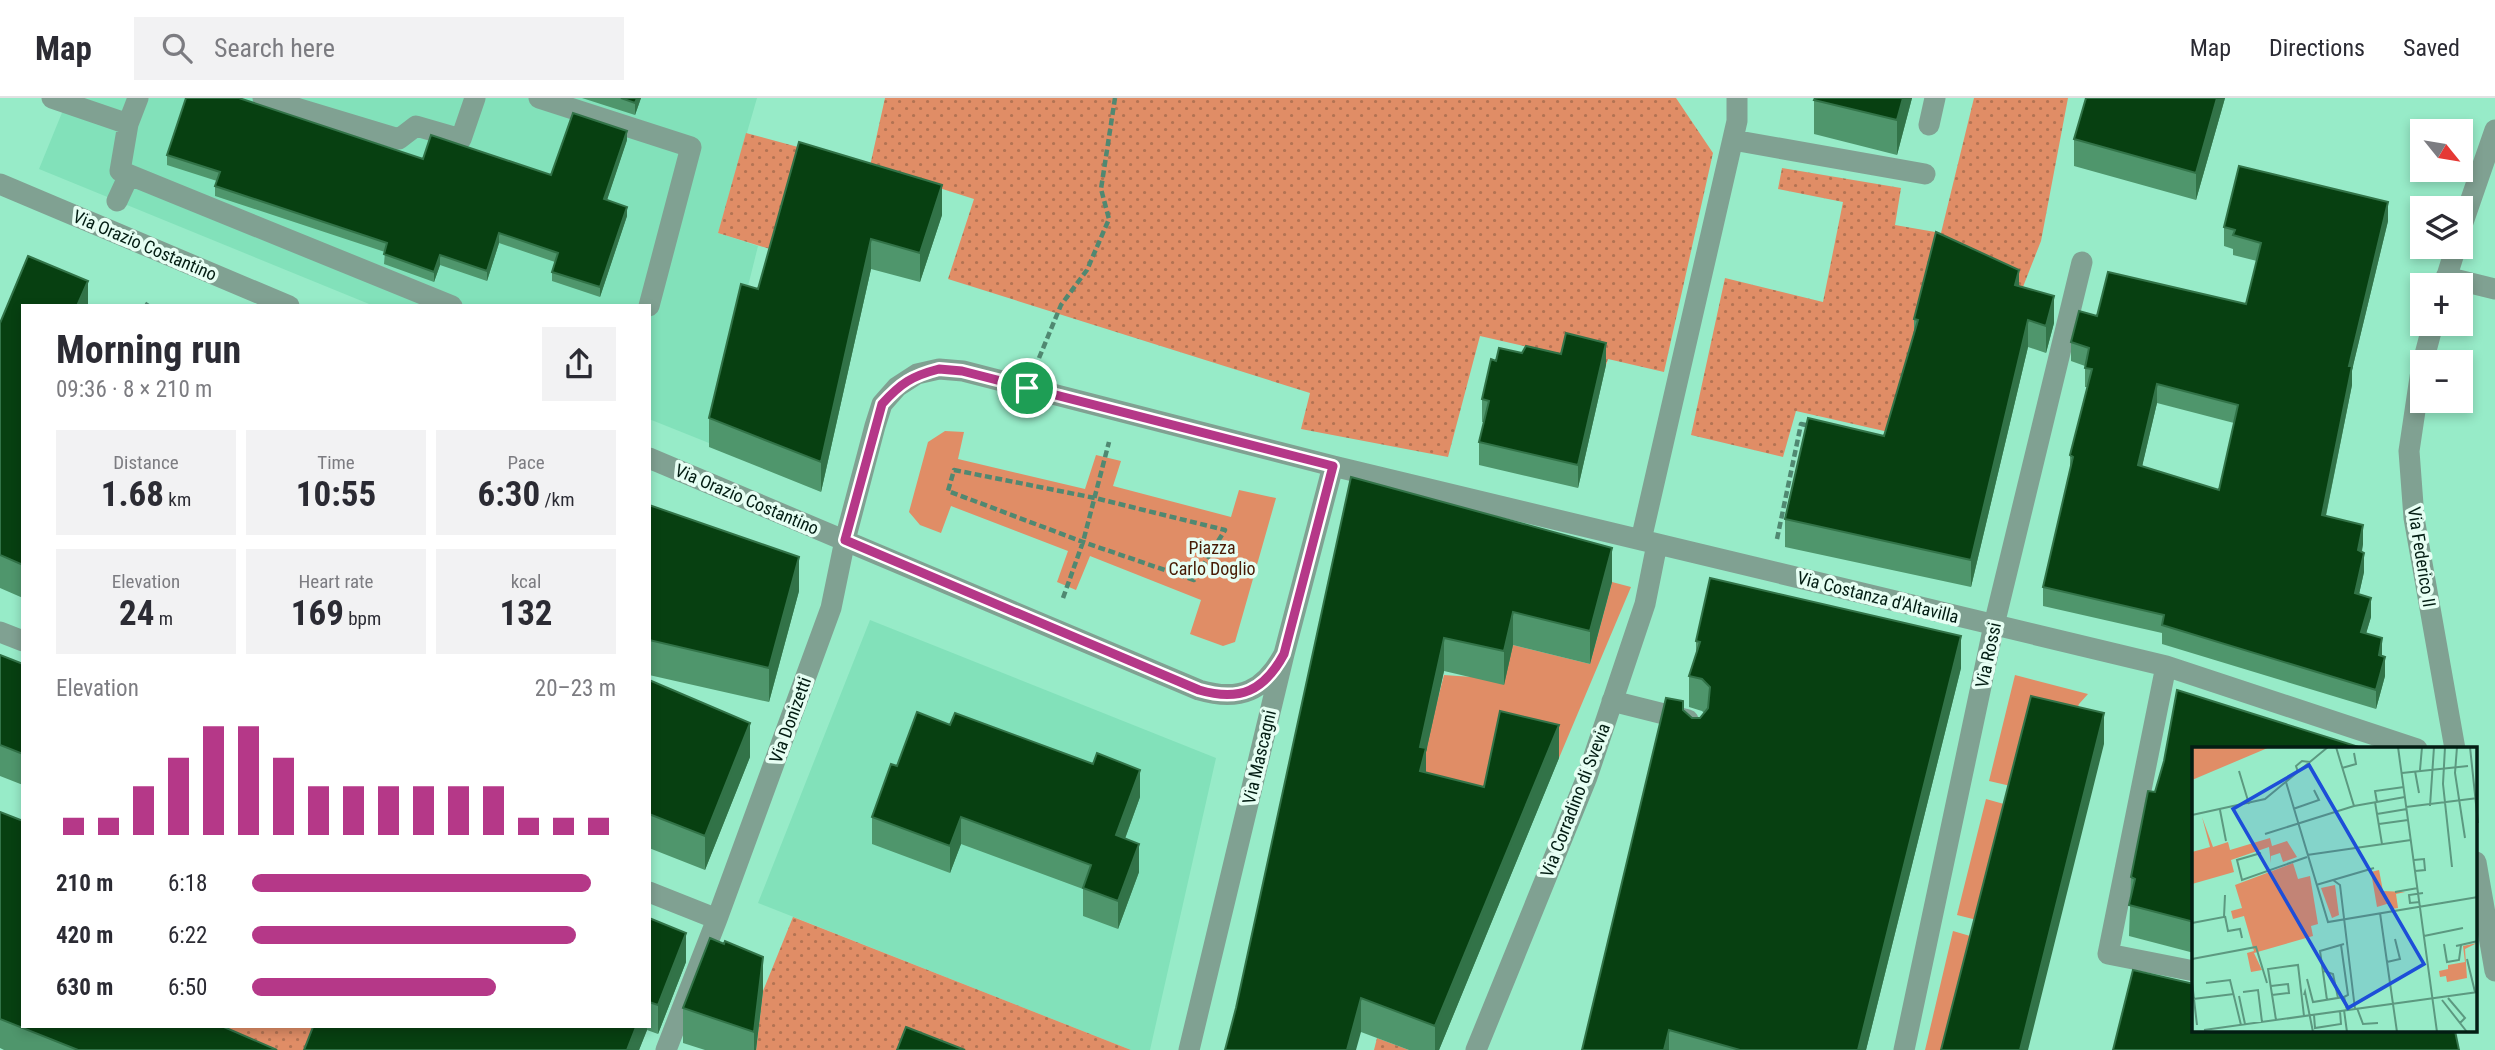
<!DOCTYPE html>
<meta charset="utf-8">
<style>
:root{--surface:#fff;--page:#f2f2f3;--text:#2b2b33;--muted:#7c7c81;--line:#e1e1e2;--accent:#b53888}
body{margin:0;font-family:"Roboto Condensed",sans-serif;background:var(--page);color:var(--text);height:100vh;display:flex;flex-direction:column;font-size:26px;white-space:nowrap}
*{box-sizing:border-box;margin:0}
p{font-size:23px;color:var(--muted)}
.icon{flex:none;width:38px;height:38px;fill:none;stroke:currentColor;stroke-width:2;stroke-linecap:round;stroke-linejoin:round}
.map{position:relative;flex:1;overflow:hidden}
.panel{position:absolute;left:21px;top:206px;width:630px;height:724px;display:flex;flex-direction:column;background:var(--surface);border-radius:0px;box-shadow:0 4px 10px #0003}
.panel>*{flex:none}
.needle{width:46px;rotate:120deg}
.tools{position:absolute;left:2410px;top:21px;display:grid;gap:14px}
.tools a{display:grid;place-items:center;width:63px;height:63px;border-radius:0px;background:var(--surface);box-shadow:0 4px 10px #0003;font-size:35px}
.pin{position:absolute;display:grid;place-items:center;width:60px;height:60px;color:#fff;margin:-30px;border:4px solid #fff;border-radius:50%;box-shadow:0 2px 7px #0007}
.round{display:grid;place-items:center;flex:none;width:74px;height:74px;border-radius:0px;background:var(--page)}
.summary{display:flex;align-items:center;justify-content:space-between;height:119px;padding:0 35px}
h1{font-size:38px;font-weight:700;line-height:52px}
.metrics{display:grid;grid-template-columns:repeat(3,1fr);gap:10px;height:119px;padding:7px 35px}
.metrics div{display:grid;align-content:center;border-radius:0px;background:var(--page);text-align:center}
.metrics b{font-size:35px;font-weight:700}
.metrics small{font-size:19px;font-weight:400}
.metrics p{font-size:19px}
.chart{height:196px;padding:14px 35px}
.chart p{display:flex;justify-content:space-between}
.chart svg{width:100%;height:126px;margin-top:7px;stroke:var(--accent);stroke-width:6}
ul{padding:0 35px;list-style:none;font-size:23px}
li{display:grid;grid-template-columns:112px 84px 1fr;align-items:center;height:52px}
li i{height:18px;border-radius:9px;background:var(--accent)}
header{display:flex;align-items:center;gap:42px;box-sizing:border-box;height:98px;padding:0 35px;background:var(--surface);border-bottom:2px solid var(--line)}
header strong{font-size:33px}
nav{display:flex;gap:38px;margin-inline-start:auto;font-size:24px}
.search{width:490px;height:63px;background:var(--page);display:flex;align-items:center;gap:18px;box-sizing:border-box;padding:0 24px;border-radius:0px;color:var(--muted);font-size:26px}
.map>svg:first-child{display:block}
.built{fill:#82e1ba}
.grass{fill:url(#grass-dots)}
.garden{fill:#e08d66}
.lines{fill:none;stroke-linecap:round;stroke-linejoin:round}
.path{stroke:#508871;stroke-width:4.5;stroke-dasharray:7 3.5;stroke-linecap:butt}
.minor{stroke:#80a192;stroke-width:21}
.wall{fill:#4f966c;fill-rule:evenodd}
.shaded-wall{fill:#327348}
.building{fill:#074011;stroke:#327348;stroke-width:2;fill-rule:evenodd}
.route-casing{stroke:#fff;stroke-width:14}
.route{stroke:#b53888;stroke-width:9}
.labels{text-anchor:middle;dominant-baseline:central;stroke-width:7;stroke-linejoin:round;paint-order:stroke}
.street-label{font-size:18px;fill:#031d13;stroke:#e6fef3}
.park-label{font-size:18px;fill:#461a03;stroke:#e6fef3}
.inset-road{fill:none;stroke:#5c9980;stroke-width:2}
.view{fill:#1d4ed8;fill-opacity:0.15;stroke:#1d4ed8;stroke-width:3.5}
.inset-edge{fill:none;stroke:#031d13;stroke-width:3.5}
</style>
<header>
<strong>Map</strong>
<div class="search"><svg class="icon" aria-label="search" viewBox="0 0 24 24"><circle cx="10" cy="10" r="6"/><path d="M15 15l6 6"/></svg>Search here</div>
<nav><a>Map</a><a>Directions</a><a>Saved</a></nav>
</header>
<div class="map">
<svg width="2495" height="952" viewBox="0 0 2495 952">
<defs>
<pattern id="grass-dots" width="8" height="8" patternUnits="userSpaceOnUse" patternTransform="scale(1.75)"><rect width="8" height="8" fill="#e08d66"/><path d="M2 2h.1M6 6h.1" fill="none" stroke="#b37353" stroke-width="1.8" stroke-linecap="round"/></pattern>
</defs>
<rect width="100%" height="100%" fill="#97ebc8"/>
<path class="built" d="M68,0H757L718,135L758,148L709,345L649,321V208H374L39,71Z
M870,522L1216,660L1150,952H1131L758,805Z"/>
<path class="grass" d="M885,0H1676L1713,55L1664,274L1608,261L1606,267L1480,238L1448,359L1301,331L1310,295L948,181L974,101L870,68Z
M1974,0H2068L2041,143L2019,199L1893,335L1796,313L1783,359L1691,337L1725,180L1823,204L1843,104L1778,91L1782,70L1901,90L1895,127L1941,135Z
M746,35L798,49L770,151L718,135Z
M793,819L1131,952H756L763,893Z
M199,929H326L316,952H189Z
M1377,940L1409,952H1374Z"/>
<path class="garden" d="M945,333L964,334L958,361L1085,391L1096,357L1121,363L1113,388L1231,419L1239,392L1276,400L1235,544L1223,548L1190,536L1201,502L1090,458L1076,492L1057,484L1068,453L951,408L941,435L920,427L909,414L928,344Z
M1612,484L1631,489L1559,660L1484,723L1417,681L1444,577L1472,579L1513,547L1590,566Z
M2015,577L2088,596L2079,606L2067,637L2015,689L1989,683Z
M1986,701L2011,708L1981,823L1957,817Z
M1953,833L1977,840L1949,952H1925Z"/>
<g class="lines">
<path class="path" d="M146,208L148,205
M1039,260L1061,207L1087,172L1109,121L1101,91L1115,0
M954,372L1095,400L1225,432L1194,482L1083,444L948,393Z
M1777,441L1801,326L1811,328
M1063,500L1083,444L1109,344"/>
<path class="minor" d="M52,0L128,26L138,0
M263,0L399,41L416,28L461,41L475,0
M539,0L691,49L649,208
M128,26L120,73L452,208
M1929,27L1935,0
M1733,42L1925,76
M0,86L289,208
M117,103L129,77
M2460,133L2495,32
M2446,179L2495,191
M2444,187L2456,149
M2423,264L2433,226
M2422,266L2409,353L2414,420L2455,651
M649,360L1199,592C1240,604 1264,593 1284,556
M1641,442L1737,23V0
M0,534L23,543
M2166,568L2108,856L2194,873
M1612,603L1688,622
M2476,764L2495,873
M649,794L717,821
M666,952L717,821L831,510L845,442L875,328L882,306L897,289L917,276L939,271L963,273L1333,368L2166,568L2417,651
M1189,952L1284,556L1333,368
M1476,952L1587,679L1645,506L1657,446
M1904,952L1994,527L2082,164"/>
</g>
<path class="wall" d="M582,0H641L635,17Z
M1912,0L1897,57L1814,36V2Z
M2086,0H2225L2196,102L2074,68V41Z
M627,42L607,102L627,118L600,199L552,183V174L555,164L499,145L487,183L440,167L434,184L384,166L385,154L215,98V88L217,83L167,67V57L423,61L551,77Z
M799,44L942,117L920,184L871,171L821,394L709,349V320L758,191Z
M2388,123L2352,272V287L2326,418L2363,446L2362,454L2364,474L2359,496L2371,519L2366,535L2382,558L2385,578L2376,611L2162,546V535L2043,508V489L2070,371V357L2087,289H2085V268L2071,263V244L2097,218L2246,206L2257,163L2233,157V151L2224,148V129ZM2157,305L2234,325L2219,392L2142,368Z
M28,158L88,183V208H23V500L0,490V225Z
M2019,188L2054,225L2046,255L2028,249L1971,489L1785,449V421L1884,338L1914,235V221Z
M1522,255L1606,267L1578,390L1479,367V344L1484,324H1482V301L1496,263Z
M1351,379L1612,484L1590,566L1513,547L1504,587L1444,573L1426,654V675L1484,689L1559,660L1439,952H1409L1361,934L1236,910Z
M649,407L799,493L769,604L649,577Z
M1696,543L1961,570L1866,952H1582L1683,612L1692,620H1700L1704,615L1702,613L1689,609V578L1696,556Z
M0,557L23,566V687L0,678Z
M649,582L750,659L705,772L649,750Z
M2194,651V855L2129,838L2131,779L2155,694Z
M897,668L1140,699L1125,741L1139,774L1118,831L1083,818V791L961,746L950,775L872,746V719Z
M0,714L23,929L277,952H4L0,950Z
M649,820L686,864L658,936L647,932L639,952H304L313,929H649Z
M724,846L763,893L756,952H705L683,945V910Z"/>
<path class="shaded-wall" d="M637,0H641L635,17V5Z
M1903,0H1912L1897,57V22Z
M2217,0H2225L2196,102V75Z
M627,33V42L604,111V101Z
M942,87V117L920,184V155Z
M2388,104V123L2352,272V287L2322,436V417L2349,268Z
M627,109V118L600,199V189Z
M499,135V145L487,183V173Z
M871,141V171L821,394V364Z
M440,157V167L434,184V174Z
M2019,172V199L2015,187Z
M88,183V208H77Z
M2054,198V225L2046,255V228Z
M2028,222V249L1971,489V462Z
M1606,245V267L1578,390V367Z
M2157,286V305L2138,386V367Z
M2363,427V446L2358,471V452Z
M1612,450V484L1590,566V533Z
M2364,455V474L2355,514V495Z
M799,459V493L769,604V570Z
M2371,500V519L2361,553V534Z
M1513,514V547L1504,587V553Z
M1961,538V570L1866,952H1858Z
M1444,540V573L1426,654V684L1420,707V649Z
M2382,540V559L2379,557Z
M2385,559V578L2376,611V592Z
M2104,615V646L2028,952H2020Z
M750,625V659L705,772V738Z
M1559,627V660L1439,952H1435V928Z
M1140,672V699L1116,765V737Z
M961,719V746L950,775V748Z
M1139,746V774L1118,831V803Z
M686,835V864L658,936V907Z
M763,859V893L756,952H754V934Z
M1361,900V934L1356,952H1347Z
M636,929H647V932L639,952H627Z
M1669,932V952H1664Z"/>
<path class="building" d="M186,0H239L423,61L431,37L551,77L573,15L627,33L604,101L627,109L600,189L552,174L558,155L499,135L487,173L440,157L434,174L384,156L387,145L215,88L220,74L167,57Z
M621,0H637L635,5Z
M1815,0H1903L1897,22L1814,2Z
M2086,0H2217L2196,75L2074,41Z
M799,44L942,87L920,155L871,141L821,364L709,320L741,186L758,191Z
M2239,68L2388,104L2349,268H2352L2322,417L2363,427L2358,452L2364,455L2355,495L2371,500L2361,534L2382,540L2379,557L2385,559L2376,592L2162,527L2164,517L2043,489L2073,359L2070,357L2092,271L2085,270L2089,250L2071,244L2079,213L2097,218L2108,174L2246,206L2261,145L2233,137L2235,132L2224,129ZM2157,286L2238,307L2219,392L2138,367Z
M1936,134L2019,172L2015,187L2054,198L2046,228L2028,222L1971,462L1785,421L1808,320L1884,338L1918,222L1914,221Z
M28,158L88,183L77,208H23V467L0,457V225Z
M1566,235L1606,245L1578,367L1479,344L1489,303L1482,301L1491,261L1496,263L1499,250L1522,255L1526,248L1561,256Z
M1351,379L1612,450L1590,533L1513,514L1504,553L1444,540L1420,649L1426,650L1420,673L1484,689L1500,613L1559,627L1435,928L1361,900L1347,952H1225L1236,910Z
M649,407L799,459L769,570L649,542Z
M1710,480L1961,538L1858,952H1740L1669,932L1664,952H1582L1666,600L1683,603V612L1692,620H1700L1708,610L1710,589L1702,581L1689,578L1700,544L1696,543Z
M0,557L23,566V656L0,647Z
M649,582L750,625L705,738L649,716Z
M2177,592L2365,651H2194V824L2129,807L2135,781L2131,779L2148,693L2155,694L2164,663Z
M2031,598L2104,615L2020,952H1941Z
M917,614L950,627L955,615L1093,666L1097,655L1140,672L1116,737L1139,746L1118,803L1083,790L1091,767L961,719L950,748L872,719L891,666L897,668Z
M0,714L23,723V929H224L277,952H78L0,921Z
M649,820L686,835L658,907L649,904Z
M710,840L724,846L725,843L763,859L754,934L683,910Z
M2133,872L2194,886V933H2455L2459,952H2113Z
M313,929H636L627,952H304Z
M906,929L965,952H897Z"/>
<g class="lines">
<g class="route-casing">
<path id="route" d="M939,271L962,273L1333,368L1284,556C1264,593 1240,604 1199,592L845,442L882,306C901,285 912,278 939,271Z"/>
</g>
<use href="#route" class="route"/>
</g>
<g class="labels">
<g class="street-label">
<text transform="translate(145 147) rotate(23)">Via Orazio Costantino</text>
<text transform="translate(747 401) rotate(23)">Via Orazio Costantino</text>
<text transform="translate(2422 459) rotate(81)">Via Federico II</text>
<text transform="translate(1878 499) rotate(14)">Via Costanza d'Altavilla</text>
<text transform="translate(1988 557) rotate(-78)">Via Rossi</text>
<text transform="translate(790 622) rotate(-70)">Via Donizetti</text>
<text transform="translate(1259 659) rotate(-77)">Via Mascagni</text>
<text transform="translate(1575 702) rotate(-69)">Via Corradino di Svevia</text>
</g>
<g class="park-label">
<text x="1212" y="449">Piazza<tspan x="1212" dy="21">Carlo Doglio</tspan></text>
</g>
</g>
<g transform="translate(2192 649)">
<rect width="285" height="285" fill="#97ebc8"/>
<path d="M0,0H78L0,33ZM10,70L21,100L36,95L38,103L78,91L80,99L95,94L105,110L91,115L88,106L79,109V116L77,100L39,113L42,125L0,137V105L18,100ZM101,116L106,132L118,129L126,177L119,179L121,189L62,206L70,223L59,225L55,206L62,204L52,169L41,172L39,164L50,161L43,138ZM187,123L191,144L213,145L204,147L206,161L200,162L198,156L185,160L179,125ZM285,196L273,202L275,231L255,235L254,229L248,230L247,224L256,222V218L273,215L271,199Z" fill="#e08d66"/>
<path d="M143,138L147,168L140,171L129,141Z" fill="#e08d66"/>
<path class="inset-road" d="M144,0L162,59M206,0L245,285M253,0L251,37L260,120M265,0L263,26L273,91M278,0L286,76M150,21L164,17L162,6M228,23L230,0M47,24L57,57M223,24L227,46M106,25L104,19L110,14L118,15M210,26L276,19M94,35L136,175L286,150M183,55L190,97M185,55L183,44L212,40M238,59L242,0M214,60L286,51M101,62L127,53L122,43M28,63L34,94M185,67L215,62M0,68L73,52L136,0M187,77L216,73M73,87L162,59L213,50M69,106L45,113L50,133L115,110M115,108L219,93M222,113L232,112L233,123L223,124M141,133L148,138L163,262M124,138L182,121M203,145L226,141M228,155L218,156L217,148L231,146M188,166L205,285M33,169L36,184L48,182L50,191M0,176L32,170L33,148M232,189L271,181M252,197L255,215L267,213L269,198M149,198L156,248L152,250M264,199L286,194M0,212L64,200L75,236M275,212L283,245M195,215L208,212L203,192M132,224L141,227L146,251M115,232L121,255L152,250L155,263M0,235L5,278M14,236L38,233L49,278M79,239L96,237L97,246L80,248M51,245L66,243L70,275M112,248L113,245L121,285M47,249L53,277M256,251L273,271L268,276M1,252L42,247M135,253L128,204L152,197M250,253L275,285M165,261L171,277L186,276M152,263L155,285M122,268L123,281L149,277L148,264M84,273L76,222L106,218L112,269M12,283L286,245"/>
<path class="view" d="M117,18L232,217L156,261L41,62Z"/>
<rect width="285" height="285" class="inset-edge"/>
</g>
</svg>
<div class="tools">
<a><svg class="needle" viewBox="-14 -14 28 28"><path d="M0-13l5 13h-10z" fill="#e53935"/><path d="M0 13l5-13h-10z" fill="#7c7c81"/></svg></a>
<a><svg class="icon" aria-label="layers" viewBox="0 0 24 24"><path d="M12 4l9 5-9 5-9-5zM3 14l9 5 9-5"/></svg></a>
<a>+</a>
<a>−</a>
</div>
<div class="pin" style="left:1027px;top:290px;background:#1e9e55"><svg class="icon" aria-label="arrive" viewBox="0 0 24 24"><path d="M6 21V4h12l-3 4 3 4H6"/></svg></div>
<section class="panel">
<div class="summary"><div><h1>Morning run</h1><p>09:36 · 8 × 210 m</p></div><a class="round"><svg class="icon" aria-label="share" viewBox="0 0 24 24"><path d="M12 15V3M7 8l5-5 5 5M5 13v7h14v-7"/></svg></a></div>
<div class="metrics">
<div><p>Distance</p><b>1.68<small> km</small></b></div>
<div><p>Time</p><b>10:55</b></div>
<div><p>Pace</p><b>6:30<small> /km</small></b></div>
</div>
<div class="metrics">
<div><p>Elevation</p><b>24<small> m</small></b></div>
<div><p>Heart rate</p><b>169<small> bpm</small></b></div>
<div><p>kcal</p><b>132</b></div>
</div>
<div class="chart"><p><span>Elevation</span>20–23 m</p>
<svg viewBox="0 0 160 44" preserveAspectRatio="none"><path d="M5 44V38M15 44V38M25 44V27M35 44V17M45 44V6M55 44V6M65 44V17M75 44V27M85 44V27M95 44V27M105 44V27M115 44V27M125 44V27M135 44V38M145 44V38M155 44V38"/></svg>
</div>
<ul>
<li><b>210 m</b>6:18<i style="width:93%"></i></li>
<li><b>420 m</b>6:22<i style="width:89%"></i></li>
<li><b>630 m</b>6:50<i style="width:67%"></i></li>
</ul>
</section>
</div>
